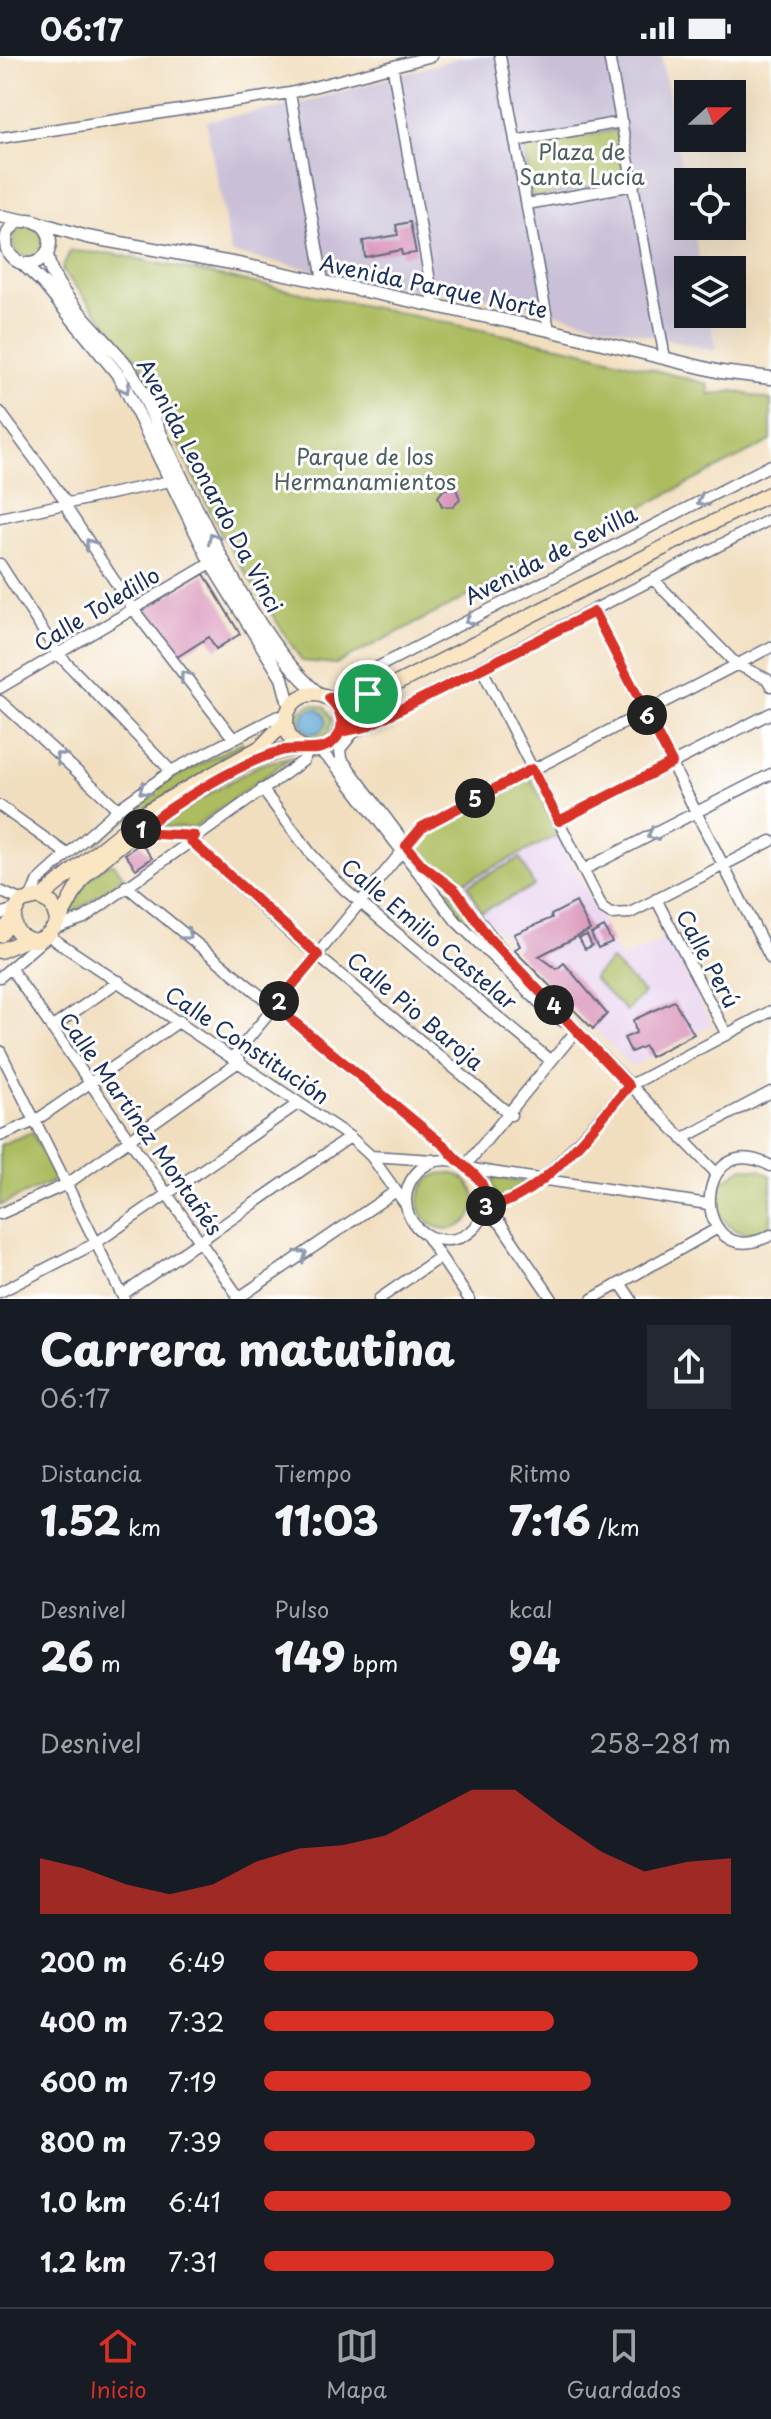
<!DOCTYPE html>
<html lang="es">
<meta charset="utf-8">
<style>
:root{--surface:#171b24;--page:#242831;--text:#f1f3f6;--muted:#9ea1a6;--line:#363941;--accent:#d93025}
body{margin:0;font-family:"Playpen Sans",sans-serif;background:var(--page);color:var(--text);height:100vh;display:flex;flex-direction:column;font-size:30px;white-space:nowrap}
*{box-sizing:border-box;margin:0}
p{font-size:26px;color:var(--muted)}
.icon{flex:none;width:44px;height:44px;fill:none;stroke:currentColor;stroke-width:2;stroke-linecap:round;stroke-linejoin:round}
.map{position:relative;height:1243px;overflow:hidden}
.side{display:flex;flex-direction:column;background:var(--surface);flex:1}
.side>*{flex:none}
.needle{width:52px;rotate:69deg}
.fabs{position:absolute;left:674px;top:24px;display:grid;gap:16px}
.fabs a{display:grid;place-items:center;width:72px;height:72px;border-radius:0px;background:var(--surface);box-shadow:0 8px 32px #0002;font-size:40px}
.pin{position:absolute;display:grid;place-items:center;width:68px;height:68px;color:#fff;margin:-34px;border:4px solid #fff;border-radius:50%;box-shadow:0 2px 8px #0007}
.km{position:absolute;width:40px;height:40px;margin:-20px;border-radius:50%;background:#222;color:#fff;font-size:22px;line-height:40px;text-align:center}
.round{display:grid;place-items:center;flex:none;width:84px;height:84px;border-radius:0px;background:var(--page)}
.summary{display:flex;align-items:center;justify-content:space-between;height:136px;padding:0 40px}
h1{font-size:44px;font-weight:800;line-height:60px}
.figures{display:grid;grid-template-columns:repeat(3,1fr);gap:12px;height:136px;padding:8px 40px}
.figures div{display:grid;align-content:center}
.figures b{font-size:40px;font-weight:800}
.figures small{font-size:22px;font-weight:400}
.figures p{font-size:22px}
.chart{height:224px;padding:16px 40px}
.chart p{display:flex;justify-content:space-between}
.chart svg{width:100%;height:144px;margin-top:8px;fill:var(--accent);opacity:.7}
ul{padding:0 40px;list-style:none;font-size:26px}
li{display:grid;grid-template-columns:128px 96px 1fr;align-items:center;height:60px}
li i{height:20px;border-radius:10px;background:var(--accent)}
.status{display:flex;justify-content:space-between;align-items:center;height:56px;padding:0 40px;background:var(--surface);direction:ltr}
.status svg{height:22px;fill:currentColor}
.tabs{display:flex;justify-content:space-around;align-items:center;height:112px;border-top:2px solid var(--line);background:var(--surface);font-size:22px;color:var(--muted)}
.tabs a{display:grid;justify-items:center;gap:4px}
.tabs .active{color:var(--accent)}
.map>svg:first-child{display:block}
.built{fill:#e8d2ee}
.industrial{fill:#c9bfd7}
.green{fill:#acbc5f;stroke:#64765e;stroke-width:2}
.water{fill:#59a3d0;stroke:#3a6997;stroke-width:2}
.building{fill:#d68ab3}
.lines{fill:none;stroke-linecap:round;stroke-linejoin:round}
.minor-casing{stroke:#666c80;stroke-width:13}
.tertiary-casing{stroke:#666c80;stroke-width:15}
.secondary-casing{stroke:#666c80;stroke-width:17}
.minor{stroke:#fff;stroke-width:10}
.tertiary{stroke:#fff;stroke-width:12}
.secondary{stroke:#fbe6c3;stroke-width:14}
.oneway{stroke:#8d97ae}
.route-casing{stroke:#fff;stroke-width:16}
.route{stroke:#d93025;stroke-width:10}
.labels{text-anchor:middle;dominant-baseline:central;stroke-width:6;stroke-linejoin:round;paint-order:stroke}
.park-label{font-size:22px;fill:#4e605e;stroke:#fff}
.street-label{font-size:22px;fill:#1b2f5e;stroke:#fff}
</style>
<div class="status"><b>06:17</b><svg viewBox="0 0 49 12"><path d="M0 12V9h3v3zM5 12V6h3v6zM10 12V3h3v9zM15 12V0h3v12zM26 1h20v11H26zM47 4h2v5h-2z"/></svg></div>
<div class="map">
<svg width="771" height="1243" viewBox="0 0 771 1243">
<rect width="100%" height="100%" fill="#fff"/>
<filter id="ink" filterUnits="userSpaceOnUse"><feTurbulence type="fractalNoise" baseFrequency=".0125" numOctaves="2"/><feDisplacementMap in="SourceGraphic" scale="16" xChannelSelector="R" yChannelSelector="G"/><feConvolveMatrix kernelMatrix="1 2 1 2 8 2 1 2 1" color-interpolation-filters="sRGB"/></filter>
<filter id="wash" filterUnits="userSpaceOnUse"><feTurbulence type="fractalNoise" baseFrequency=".006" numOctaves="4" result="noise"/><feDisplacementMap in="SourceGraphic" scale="32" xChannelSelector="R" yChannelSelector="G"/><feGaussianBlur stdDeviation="1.8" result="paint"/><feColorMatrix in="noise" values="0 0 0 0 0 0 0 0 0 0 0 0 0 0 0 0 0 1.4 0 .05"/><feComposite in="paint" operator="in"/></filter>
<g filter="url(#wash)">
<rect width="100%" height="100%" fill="#f1debe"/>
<path class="built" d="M558,779L621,904L667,881L712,969L632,1011L476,853L462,827Z"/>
<path class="industrial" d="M465,0H661L688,143V170H693L701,214H688V258H709L716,295L446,232L424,236L231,197L206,65L303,47Z"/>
<path class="green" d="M616,74L625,124L532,142L524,91Z
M13 186a15 15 0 1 1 30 0a15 15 0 1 1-30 0Z
M70,195L114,198L578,294L708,328L710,339L734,335L771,344V385L336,608L302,605L222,480L140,308L62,214Z
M311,648L325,651L332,663L328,678L317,684L302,680L296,669L299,655Z
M242,686L246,694L122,767L96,788L93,785L158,730Z
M293,700L193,772L154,770L259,709Z
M530,720L558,779L462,827L427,805L415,789L428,774Z
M520,802L534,830L481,856L468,829Z
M108,808H114L124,821L76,855L78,859L67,860L88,823Z
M421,812L451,836L487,885L509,908L507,911L455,859Z
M611,904L644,937L626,955L593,922Z
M32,1076L56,1124L0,1149V1089Z
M743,1112L760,1114L771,1120V1169C741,1192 705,1161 721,1127Z
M419 1145a28 28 0 1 1 56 0a28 28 0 1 1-56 0Z
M496,1122L525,1126L498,1144L491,1126Z"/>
<path class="water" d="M302 665a12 12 0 1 1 24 0a12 12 0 1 1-24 0Z"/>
<g id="blocks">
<path class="building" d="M410,166L416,197L402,199L401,194L365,201L363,185L398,179L396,169Z
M444,433H456L460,443L453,451L442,450L438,441Z
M204,518L240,578L216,593L209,581L177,601L141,555Z
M141,787L152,802L136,813L125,798Z
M576,846L590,874L539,900L557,913L564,907L607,958L593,973L514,894L520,890L514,878L552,862L551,859Z
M604,871L612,886L598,892L591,878Z
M587,879L592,890L585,893L579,882Z
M674,945L694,978L650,1001L645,990L631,996L624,982L636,977L633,964Z"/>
</g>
</g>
<g filter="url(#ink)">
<use href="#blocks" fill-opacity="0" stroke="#666c80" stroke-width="2"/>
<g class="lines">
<g class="minor-casing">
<path id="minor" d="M500,0L549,274
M609,0L665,302
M393,13L434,248
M290,37L323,225
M0,82L290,37L432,0
M515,85L622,66
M527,148L634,129
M0,356L67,447L68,454L133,553L233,682
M0,462L170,425
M0,508L58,598L171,715
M654,524L736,608L767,623L771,630
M594,556L771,903
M482,613L603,853L611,858L630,857L771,785
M0,632L211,507
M368,638V619L374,613L771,409
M0,645L118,753
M338,679L341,702L420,807L453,831L513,908L717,1118
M341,692L353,677L771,463
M317,693L335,709L456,865L552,959L564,966
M262,733L311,798L345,834L551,1005
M0,750L67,798
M559,765L771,657
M137,777L195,780
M190,784L291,878L511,1059
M583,814L771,718
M126,830L446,1091L455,1105
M0,835L22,845
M31,841L37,826L118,753L171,715L276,661L287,659
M656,843L727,979
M0,858L15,853
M55,872L84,862L303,705L310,693
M49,880L350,1081L371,1100L406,1149
M11,913L240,1243
M0,921L44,883
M51,972L119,925
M0,995L124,1243
M234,1000L422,771L771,591
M0,1080L35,1065L180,965
M682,1083L771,1036
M371,1100L433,1104
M406 1144a40 40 0 1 1 80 0a40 40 0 1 1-80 0Z
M466,1109L576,975
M771,1110C689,1067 690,1222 771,1179
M472,1113L708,1148
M486,1151L500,1150L544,1123L629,1030L771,955
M485,1154L501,1168L552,1243
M0,1158L67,1128L240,1005
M427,1181L469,1243
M620,1227L631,1243
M0,1236L96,1187L299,1047
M122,1239L350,1081
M237,1243L396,1135
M379,1243L440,1201
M592,1243L718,1172"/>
</g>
<g class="tertiary-casing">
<path id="tertiary" d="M0,160L25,165
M6 186a22 22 0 1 1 44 0a22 22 0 1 1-44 0Z
M36,166L87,181L243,209L549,274L721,316L771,322
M47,196C48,236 107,281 130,314C144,335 153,362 164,385C200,459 257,588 319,638
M22,207L43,227L120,321L211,507L282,622L290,652"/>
</g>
<g class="secondary-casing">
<path id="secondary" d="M286 666a28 28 0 1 1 56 0a28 28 0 1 1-56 0Z
M329,642L361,640L390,631L771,437
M341,672L383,637
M41,841L149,754L261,691L286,665
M57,864L52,848L39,841L22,845C11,856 10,873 24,881C53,899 69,837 85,820C128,776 242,696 303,691
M0,879L13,863
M0,895L28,883"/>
</g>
<use href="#minor" class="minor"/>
<use href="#tertiary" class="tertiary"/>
<use href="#secondary" class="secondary"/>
</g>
<defs><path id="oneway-chevron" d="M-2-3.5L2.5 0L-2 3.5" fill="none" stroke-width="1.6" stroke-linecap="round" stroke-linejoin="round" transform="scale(2)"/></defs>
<g class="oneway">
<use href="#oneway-chevron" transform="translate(125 332) rotate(63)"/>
<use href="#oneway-chevron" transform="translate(702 445) rotate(153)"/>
<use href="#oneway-chevron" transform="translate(213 482) rotate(-117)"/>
<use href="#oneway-chevron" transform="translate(90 488) rotate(-124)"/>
<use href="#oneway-chevron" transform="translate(470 564) rotate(153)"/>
<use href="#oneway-chevron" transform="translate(185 620) rotate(-128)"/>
<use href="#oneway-chevron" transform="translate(60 701) rotate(-137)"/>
<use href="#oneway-chevron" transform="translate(144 734) rotate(146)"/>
<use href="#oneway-chevron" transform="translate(652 779) rotate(153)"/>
<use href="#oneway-chevron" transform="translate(187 879) rotate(39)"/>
<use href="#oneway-chevron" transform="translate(302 1199) rotate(-34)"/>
</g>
</g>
<g class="lines" filter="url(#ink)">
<g class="route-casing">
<path id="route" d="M368,638L329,642C342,654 347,672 334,685C320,699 298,690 281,695C239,707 171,749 137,777L195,780L190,784L318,899L275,950L446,1091C461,1114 489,1117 486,1151C540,1146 594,1069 629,1030L489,882L456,835L422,809L406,790L422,771L532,713L559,765L672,707L594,556L365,671L340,676L390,631L368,638"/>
</g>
<use href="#route" class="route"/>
</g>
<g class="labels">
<g class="park-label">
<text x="582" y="94">Plaza de<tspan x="582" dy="25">Santa Lucía</tspan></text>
<text x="365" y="399">Parque de los<tspan x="365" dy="25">Hermanamientos</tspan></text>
</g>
<g class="street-label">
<text transform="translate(434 229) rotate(12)">Avenida Parque Norte</text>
<text transform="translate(211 429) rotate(62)">Avenida Leonardo Da Vinci</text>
<text transform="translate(550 498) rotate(-27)">Avenida de Sevilla</text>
<text transform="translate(96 552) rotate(-31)">Calle Toledillo</text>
<text transform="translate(430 877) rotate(40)">Calle Emilio Castelar</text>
<text transform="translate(709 902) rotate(62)">Calle Perú</text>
<text transform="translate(416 954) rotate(40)">Calle Pio Baroja</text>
<text transform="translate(248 988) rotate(34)">Calle Constitución</text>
<text transform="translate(142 1067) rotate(55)">Calle Martínez Montañés</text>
</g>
</g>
</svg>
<div class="fabs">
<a><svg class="needle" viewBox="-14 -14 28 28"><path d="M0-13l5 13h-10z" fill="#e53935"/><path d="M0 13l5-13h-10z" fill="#9ea1a6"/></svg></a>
<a><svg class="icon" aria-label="locate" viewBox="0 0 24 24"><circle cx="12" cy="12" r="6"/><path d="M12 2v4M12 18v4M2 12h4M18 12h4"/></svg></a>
<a><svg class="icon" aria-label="layers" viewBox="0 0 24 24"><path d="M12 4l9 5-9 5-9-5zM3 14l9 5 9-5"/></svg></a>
</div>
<div class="pin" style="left:368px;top:638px;background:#1e9e55"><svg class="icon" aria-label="arrive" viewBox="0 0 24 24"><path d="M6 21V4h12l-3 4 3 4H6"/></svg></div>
<b class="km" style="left:141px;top:773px">1</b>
<b class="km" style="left:279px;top:945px">2</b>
<b class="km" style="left:486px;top:1150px">3</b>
<b class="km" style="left:554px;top:949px">4</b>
<b class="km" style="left:475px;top:742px">5</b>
<b class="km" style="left:647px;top:659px">6</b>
</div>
<section class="side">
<div class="summary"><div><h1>Carrera matutina</h1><p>06:17</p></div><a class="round"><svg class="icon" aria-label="share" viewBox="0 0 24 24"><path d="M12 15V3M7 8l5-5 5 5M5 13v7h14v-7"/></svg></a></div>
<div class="figures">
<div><p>Distancia</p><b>1.52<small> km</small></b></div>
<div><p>Tiempo</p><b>11:03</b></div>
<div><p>Ritmo</p><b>7:16<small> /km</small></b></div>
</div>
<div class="figures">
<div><p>Desnivel</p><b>26<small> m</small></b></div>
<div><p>Pulso</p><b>149<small> bpm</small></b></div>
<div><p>kcal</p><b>94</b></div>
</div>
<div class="chart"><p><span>Desnivel</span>258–281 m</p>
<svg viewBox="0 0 160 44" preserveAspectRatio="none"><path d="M0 44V27L10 30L20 35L30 38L40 35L50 28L60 24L70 23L80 20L90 13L100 6L110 6L120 16L130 25L140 31L150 28L160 27V44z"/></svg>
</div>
<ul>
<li><b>200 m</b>6:49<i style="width:93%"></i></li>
<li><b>400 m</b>7:32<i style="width:62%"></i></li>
<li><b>600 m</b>7:19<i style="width:70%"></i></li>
<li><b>800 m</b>7:39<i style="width:58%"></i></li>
<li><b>1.0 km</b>6:41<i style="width:100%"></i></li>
<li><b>1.2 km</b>7:31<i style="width:62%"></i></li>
</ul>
</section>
<nav class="tabs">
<a class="active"><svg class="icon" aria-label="home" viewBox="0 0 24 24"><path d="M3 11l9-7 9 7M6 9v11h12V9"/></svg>Inicio</a>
<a><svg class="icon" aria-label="map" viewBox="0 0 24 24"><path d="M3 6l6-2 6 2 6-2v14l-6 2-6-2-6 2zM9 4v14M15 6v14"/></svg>Mapa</a>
<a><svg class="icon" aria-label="saved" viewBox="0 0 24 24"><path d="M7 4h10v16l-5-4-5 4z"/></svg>Guardados</a>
</nav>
